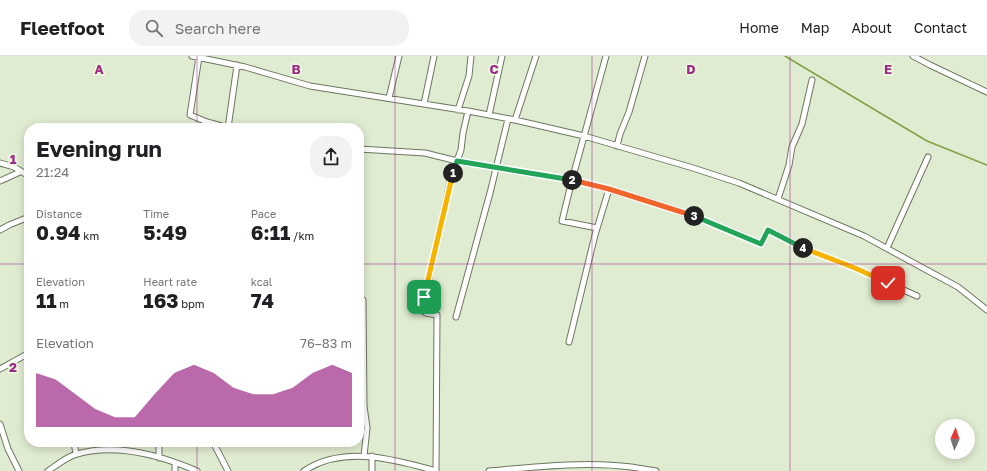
<!DOCTYPE html>
<meta charset="utf-8">
<style>
:root{--surface:#fff;--page:#f2f2f2;--text:#202124;--muted:#757577;--line:#e0e0e0;--accent:#9d2b88}
body{margin:0;font-family:"Golos Text",sans-serif;background:var(--page);color:var(--text);height:100vh;display:flex;flex-direction:column;font-size:15px;white-space:nowrap}
*{box-sizing:border-box;margin:0}
p{font-size:13px;color:var(--muted)}
.icon{flex:none;width:22px;height:22px;fill:none;stroke:currentColor;stroke-width:2;stroke-linecap:round;stroke-linejoin:round}
.map{position:relative;flex:1;overflow:hidden}
.sheet{position:absolute;left:24px;top:67px;width:340px;height:324px;display:flex;flex-direction:column;background:var(--surface);border-radius:16px;box-shadow:0 2px 10px #0003}
.sheet>*{flex:none}
.needle{width:26px;rotate:3deg}
.controls{position:absolute;left:935px;top:363px;display:grid;gap:8px}
.controls a{display:grid;place-items:center;width:40px;height:40px;border-radius:50%;background:var(--surface);box-shadow:0 2px 10px #0003;font-size:20px}
.pin{position:absolute;display:grid;place-items:center;width:34px;height:34px;color:#fff;margin:-17px;border-radius:8px;box-shadow:0 2px 6px #0006}
.km{position:absolute;width:20px;height:20px;margin:-10px;border-radius:50%;background:#222;color:#fff;font-size:11px;line-height:20px;text-align:center}
.round{display:grid;place-items:center;flex:none;width:42px;height:42px;border-radius:16px;background:var(--page)}
.overview{display:flex;align-items:center;justify-content:space-between;height:68px;padding:0 12px}
h1{font-size:22px;font-weight:700;line-height:30px}
.metrics{display:grid;grid-template-columns:repeat(3,1fr);gap:6px;height:68px;padding:4px 12px}
.metrics div{display:grid;align-content:center}
.metrics b{font-size:20px;font-weight:700}
.metrics small{font-size:11px;font-weight:400}
.metrics p{font-size:11px}
.chart{height:112px;padding:8px 12px}
.chart p{display:flex;justify-content:space-between}
.chart svg{width:100%;height:72px;margin-top:4px;fill:var(--accent);opacity:.7}
header{display:flex;align-items:center;gap:24px;box-sizing:border-box;height:56px;padding:0 20px;background:var(--surface);border-bottom:1px solid var(--line)}
header strong{font-size:19px}
nav{display:flex;gap:22px;margin-inline-start:auto;font-size:14px}
.search{width:280px;height:36px;background:var(--page);display:flex;align-items:center;gap:10px;box-sizing:border-box;padding:0 14px;border-radius:16px;color:var(--muted);font-size:15px}
.map>svg:first-child{display:block}
.lines{fill:none;stroke-linecap:round;stroke-linejoin:round}
.stream{stroke:#7ea142;stroke-width:1.5}
.minor-casing{stroke:#6d775f;stroke-width:7}
.minor{stroke:#fff;stroke-width:5}
.split-1-casing{stroke:#fff;stroke-width:8}
.split-2-casing{stroke:#fff;stroke-width:8}
.split-3-casing{stroke:#fff;stroke-width:8}
.split-4-casing{stroke:#fff;stroke-width:8}
.split-5-casing{stroke:#fff;stroke-width:8}
.split-1{stroke:#f5b400;stroke-width:5}
.split-2{stroke:#22a559;stroke-width:5}
.split-3{stroke:#f0652b;stroke-width:5}
.split-4{stroke:#22a559;stroke-width:5}
.split-5{stroke:#f5b400;stroke-width:5}
.grid{fill:none;stroke:#9d2b88;stroke-width:1;stroke-opacity:0.55}
.grid-label{font-size:13px;text-anchor:middle;font-weight:bold;fill:#9d2b88;stroke:#edf9de;stroke-width:3.5;stroke-linejoin:round;paint-order:stroke}
</style>
<header>
<strong>Fleetfoot</strong>
<div class="search"><svg class="icon" aria-label="search" viewBox="0 0 24 24"><circle cx="10" cy="10" r="6"/><path d="M15 15l6 6"/></svg>Search here</div>
<nav><a>Home</a><a>Map</a><a>About</a><a>Contact</a></nav>
</header>
<div class="map">
<svg width="987" height="415" viewBox="0 0 987 415">
<rect width="100%" height="100%" fill="#e0ecd1"/>
<g class="lines">
<path class="stream" d="M785,0L927,85L987,109"/>
<g class="minor-casing">
<path id="minor" d="M192,0L245,11L310,30L468,55L515,64L584,80L693,112L739,127L864,180L958,231L987,254
M606,0L572,124C638,140 699,160 761,188L768,174L808,194L855,212L917,240
M913,0L930,9L987,36
M199,1L190,59L207,66L229,72
M389,42L399,0
M424,48L434,0
M458,54L469,20L471,0
M489,59L502,0
M515,64L536,0
M228,72L237,9
M617,90L620,78L629,56L645,0
M359,93L425,97L457,105L572,124L562,165L597,172
M0,107L14,111L29,120
M0,125L20,116
M778,143L789,109L792,91L802,68L812,24
M0,174L9,169L29,161
M887,192L928,101
M359,243L363,244L364,350L367,372L364,400
M456,261L490,137L508,63
M569,286L595,179L609,133
M0,313L29,297
M0,368L8,393L19,415
M74,386L76,398
M159,386V402
M213,386L228,415
M372,400V415
M175,407V415
M48,415C57,409 66,401 77,398C116,387 160,399 197,415
M304,415C343,389 394,403 436,415
M436,415L437,259L426,257L423,255V248L452,118L461,94L463,77L468,55
M489,415C534,411 586,405 631,411C639,412 647,414 656,415"/>
</g>
<use href="#minor" class="minor"/>
</g>
<g class="lines">
<g class="split-1-casing">
<path id="split-1" d="M424,241L453,117"/>
</g>
<g class="split-2-casing">
<path id="split-2" d="M453,117L457,105L572,124"/>
</g>
<g class="split-3-casing">
<path id="split-3" d="M572,124L609,133L694,160"/>
</g>
<g class="split-4-casing">
<path id="split-4" d="M694,160L761,188L768,174L803,192"/>
</g>
<g class="split-5-casing">
<path id="split-5" d="M803,192L855,212L888,227"/>
</g>
<use href="#split-1" class="split-1"/>
<use href="#split-2" class="split-2"/>
<use href="#split-3" class="split-3"/>
<use href="#split-4" class="split-4"/>
<use href="#split-5" class="split-5"/>
</g>
<path class="grid" d="M197,0V72M395,0V415M592,0V415M790,0V415M0,208H29M359,208H987M197,386V415"/>
<g class="grid-label">
<text x="99" y="18">A</text>
<text x="296" y="18">B</text>
<text x="494" y="18">C</text>
<text x="691" y="18">D</text>
<text x="888" y="18">E</text>
<text x="13" y="108">1</text>
<text x="13" y="316">2</text>
</g>
</svg>
<div class="controls">
<a><svg class="needle" viewBox="-14 -14 28 28"><path d="M0-13l5 13h-10z" fill="#e53935"/><path d="M0 13l5-13h-10z" fill="#757577"/></svg></a>
</div>
<div class="pin" style="left:424px;top:241px;background:#1e9e55"><svg class="icon" aria-label="arrive" viewBox="0 0 24 24"><path d="M6 21V4h12l-3 4 3 4H6"/></svg></div>
<div class="pin" style="left:888px;top:227px;background:#d93025"><svg class="icon" aria-label="check" viewBox="0 0 24 24"><path d="M5 12l5 5 9-10"/></svg></div>
<b class="km" style="left:453px;top:117px">1</b>
<b class="km" style="left:572px;top:124px">2</b>
<b class="km" style="left:694px;top:160px">3</b>
<b class="km" style="left:803px;top:192px">4</b>
<section class="sheet">
<div class="overview"><div><h1>Evening run</h1><p>21:24</p></div><a class="round"><svg class="icon" aria-label="share" viewBox="0 0 24 24"><path d="M12 15V3M7 8l5-5 5 5M5 13v7h14v-7"/></svg></a></div>
<div class="metrics">
<div><p>Distance</p><b>0.94<small> km</small></b></div>
<div><p>Time</p><b>5:49</b></div>
<div><p>Pace</p><b>6:11<small> /km</small></b></div>
</div>
<div class="metrics">
<div><p>Elevation</p><b>11<small> m</small></b></div>
<div><p>Heart rate</p><b>163<small> bpm</small></b></div>
<div><p>kcal</p><b>74</b></div>
</div>
<div class="chart"><p><span>Elevation</span>76–83 m</p>
<svg viewBox="0 0 160 44" preserveAspectRatio="none"><path d="M0 44V11L10 15L20 24L30 33L40 38L50 38L60 24L70 11L80 6L90 11L100 20L110 24L120 24L130 20L140 11L150 6L160 11V44z"/></svg>
</div>
</section>
</div>
